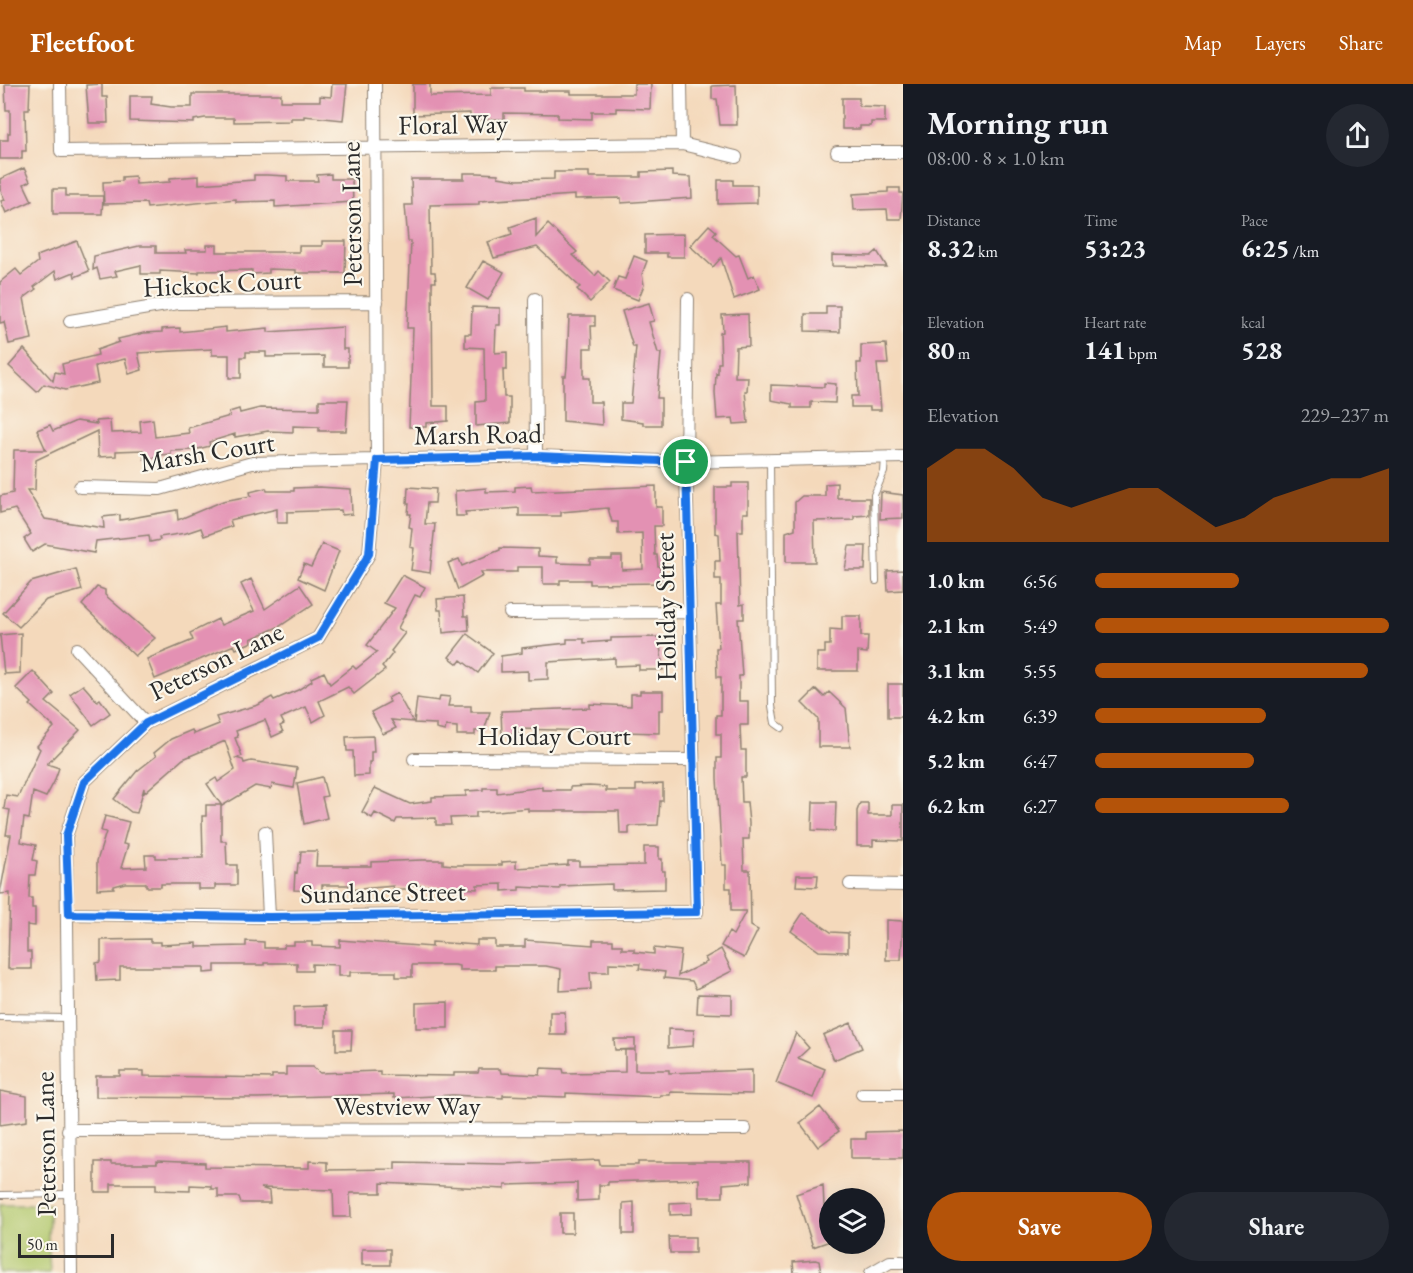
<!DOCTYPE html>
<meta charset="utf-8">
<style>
:root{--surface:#171b24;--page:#242831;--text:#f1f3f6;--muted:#9ea1a6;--accent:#b45309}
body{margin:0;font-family:"EB Garamond",serif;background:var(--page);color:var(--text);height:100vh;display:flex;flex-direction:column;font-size:22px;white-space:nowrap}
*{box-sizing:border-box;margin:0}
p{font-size:20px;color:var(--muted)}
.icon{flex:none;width:33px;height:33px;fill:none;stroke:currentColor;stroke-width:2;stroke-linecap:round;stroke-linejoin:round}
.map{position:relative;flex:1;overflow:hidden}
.drawer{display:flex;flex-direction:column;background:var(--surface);width:510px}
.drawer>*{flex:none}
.fabs{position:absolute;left:819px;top:1104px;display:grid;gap:12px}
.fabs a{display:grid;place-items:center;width:66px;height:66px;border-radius:50%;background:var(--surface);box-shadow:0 6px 24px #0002;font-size:30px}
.scale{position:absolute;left:18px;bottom:15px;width:96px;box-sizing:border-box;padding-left:6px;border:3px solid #2b2b2b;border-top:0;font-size:16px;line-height:21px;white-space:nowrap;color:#2b2b2b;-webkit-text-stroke:4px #fbf7ec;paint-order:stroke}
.pin{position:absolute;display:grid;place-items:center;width:51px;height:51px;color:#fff;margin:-26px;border:3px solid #fff;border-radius:50%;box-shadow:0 2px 6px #0007}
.round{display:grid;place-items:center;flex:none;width:63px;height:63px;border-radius:32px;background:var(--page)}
.headline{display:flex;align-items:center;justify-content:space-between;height:102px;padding:0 24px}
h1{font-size:33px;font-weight:700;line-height:45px}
.stats{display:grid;grid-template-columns:repeat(3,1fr);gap:9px;height:102px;padding:6px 24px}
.stats div{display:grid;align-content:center}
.stats b{font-size:26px;font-weight:700}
.stats small{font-size:16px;font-weight:400}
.stats p{font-size:16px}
.chart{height:168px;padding:12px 24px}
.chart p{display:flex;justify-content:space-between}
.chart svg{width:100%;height:108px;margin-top:6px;fill:var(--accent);opacity:.7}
.button{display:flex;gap:12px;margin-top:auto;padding:12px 24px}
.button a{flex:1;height:69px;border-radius:36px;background:var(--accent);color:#fff;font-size:24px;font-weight:700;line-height:69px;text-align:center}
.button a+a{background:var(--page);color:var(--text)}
ul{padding:0 24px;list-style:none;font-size:20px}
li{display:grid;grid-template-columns:96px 72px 1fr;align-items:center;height:45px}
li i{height:15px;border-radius:8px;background:var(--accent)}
header{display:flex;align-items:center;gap:36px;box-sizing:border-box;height:84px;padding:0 30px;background:var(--accent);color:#fff}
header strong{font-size:28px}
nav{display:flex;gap:33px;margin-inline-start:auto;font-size:21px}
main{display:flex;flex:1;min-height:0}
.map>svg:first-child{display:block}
.green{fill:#b2c86d;stroke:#6e7a4c;stroke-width:1.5}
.building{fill:#e391b3}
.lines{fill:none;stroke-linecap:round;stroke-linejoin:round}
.lane-casing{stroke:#908273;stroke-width:8}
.street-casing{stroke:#908273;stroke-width:14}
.lane{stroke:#fff;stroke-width:6}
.street{stroke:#fff;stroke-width:12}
.route-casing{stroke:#fff;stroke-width:12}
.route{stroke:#1a73e8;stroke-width:8}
.labels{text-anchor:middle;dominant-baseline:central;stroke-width:4.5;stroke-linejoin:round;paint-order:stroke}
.street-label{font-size:27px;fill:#2b2b2b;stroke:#fbf7ec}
</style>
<header>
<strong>Fleetfoot</strong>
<nav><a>Map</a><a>Layers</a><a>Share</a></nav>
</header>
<main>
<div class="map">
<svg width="903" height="1189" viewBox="0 0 903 1189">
<rect width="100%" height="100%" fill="#fbf7ec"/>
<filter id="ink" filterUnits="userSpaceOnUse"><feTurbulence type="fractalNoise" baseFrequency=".0167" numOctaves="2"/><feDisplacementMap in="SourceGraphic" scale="12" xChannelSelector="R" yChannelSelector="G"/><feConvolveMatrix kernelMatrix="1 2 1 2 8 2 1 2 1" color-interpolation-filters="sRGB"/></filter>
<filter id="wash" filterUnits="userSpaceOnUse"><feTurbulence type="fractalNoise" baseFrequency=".008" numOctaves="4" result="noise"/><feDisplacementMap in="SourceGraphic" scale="24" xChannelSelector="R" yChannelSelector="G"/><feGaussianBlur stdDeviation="1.35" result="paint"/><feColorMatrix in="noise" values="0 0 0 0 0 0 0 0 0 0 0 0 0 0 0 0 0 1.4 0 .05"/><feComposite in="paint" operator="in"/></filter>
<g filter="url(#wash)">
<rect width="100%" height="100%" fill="#f4d9bb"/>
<path class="green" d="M0,1120H50L48,1153L50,1189H0Z"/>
<g id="blocks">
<path class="building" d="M5,0H30L29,25H25L26,67H22V75H0V56H8V49H10V26H6Z
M102,0V13H107L108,39H89L86,1Z
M332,0H347L343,36L304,32V34H291V37L234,38V34H205L194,36V39L130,37V12H152L151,20L171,23H192V10H281V17H320V12L331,13Z
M413,0H430V12L491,11V4H524V7H571V10H634V0H651L650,25L616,24V28H592V35L558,34V30L504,29V35L470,36V29L413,31Z
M736,1L737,41H720L717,15H712V2Z
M842,14H859V22L885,23V38H871V42H860V45H842Z
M24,84L30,97L24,100L32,117L6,129L1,117L5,116L0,105V95Z
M672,87V92L691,93L692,114L621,119V114L575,115V111L479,117V120L430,121L431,188H435L436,198H432L433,322H448V337L426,339V343H409L413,244H407L411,157H408L405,121H412L411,95H464V89H478L498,90V93L517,96L554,95V88H589V93H641V88Z
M331,90V95H352L353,118L275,123V117L236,118V115L147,124L146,119L104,120L103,98L122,97V93L135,92L136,100L170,98V94L199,92V100L254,96V91H267L287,92V97H318L317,91Z
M718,96H733V101H757V119L718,120Z
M888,104H900V109H903L901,135H888L887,125L854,126L853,110L888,108Z
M53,105H66V112H103L102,130H53Z
M536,134V153L548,140L577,168L573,171L595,192L599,187L610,198L590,218L577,205L580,203L537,163L494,174L488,158L512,150L510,143Z
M709,141L716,147L713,151L736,172L739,171L748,194L754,191L760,205L734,215L721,174L713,183L690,162Z
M684,150V173H667V169H645V151Z
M77,157L89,187L75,193L74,188L57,195L55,187L34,203L36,205L24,214L32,255L9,260L4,238L0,239V198L16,185L21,191L38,178L37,172Z
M322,157H346L345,189H296V186L269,185V189L252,190V186L199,187V189L160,187V190H141V181L115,187L117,192L100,195L97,184L93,186L94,172L139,162H156V169H186L185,166H207V161H217V168H299V162H322Z
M877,167L887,183L832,182V171L871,172Z
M634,172L647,177L642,190L644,201L638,216L613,206L618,193L625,195Z
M483,177L504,188L488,216L467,204Z
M649,219L654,237L649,238L658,269H661L657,314H661V341H643V338L621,335V319H631L636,263H633L622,227Z
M826,222H840V248L805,247V230H826Z
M472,223L500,224V241H496L495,269L507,268V286H503L504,313H510V339L476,342V318L485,317L484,264L465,263V250H471Z
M748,230L749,262L736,263L735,293H748L747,307H745L748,339L734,340L733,334L717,335L715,309L716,289L718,290V279H721L720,249L723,248L722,231Z
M569,232H595V242H591L592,264H584V294H590V318H601L602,341L563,337V292H566L567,282Z
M226,243V248L268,244V248L343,243V265H348V283H324V272L266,273V268H246V273H241V294H229V271H212V265L138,269L142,286L129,290L125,275L95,282L98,299L65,306L44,300L37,308L9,282L24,265L53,297L55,288L64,290L62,280L98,271L97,266L119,258L118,255L144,249L162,248V245L180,244V248Z
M886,260L888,280H877L881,326H870V323H851V312H858L857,279H861V261Z
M824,299L836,300L835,319L811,318V324H792V320L771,316V301L824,303Z
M319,316H348L346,347H319V343L293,342V348L268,347L235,353V350L209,358L210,362L194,366L171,367V370L161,371V373L144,375L143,366L116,367V372L98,373L97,347L36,376L35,406H27L45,435L104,444L103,433L120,431V436L177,426L178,436L223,417L251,412L250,408L266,404L267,407H294V404L319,403L351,405L352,430L342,431L341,426L287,428V439H277V425L230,436L232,442L204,452L201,444L186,449L159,453L160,456L150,458L149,451L96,457L94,469L45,460L32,468L24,455L31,450L15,425L0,429V412L13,409L14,366H46L37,346L50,341L53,347L76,337L97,340L96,337L110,336L111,349L141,348L140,337L153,335L155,353L189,349L188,344L230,332L229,328L239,325L240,329L260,324L319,325Z
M732,399H748V429H743V447H738L740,521L744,520V535H738L742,592H739V617H748V641H740L741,666H746V693H741L742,718H747L749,739V755H743L744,786H750L751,842L758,846L744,874L721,862L729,848L733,851L746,827H731V804H726V781H722L717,694V674H721V650H716V631H721V593H717L716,564H719L716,521H721V495H715V477H720L719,450L715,449V403H732Z
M837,399V414H869V431L854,432V436L814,437L815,478H786V448L795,445V418L802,412H825V400Z
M531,402L532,407L656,402V423H662V442H654L655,471H657L658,482H660L661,499L590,500V496H560V500H543V483H517V488H481L483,492L458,506L448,479L459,475L462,482L500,466V464L538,465V472L557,473V479L590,480V475H612V472H622V486L643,485L642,449L618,450V438H612L608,424L561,428V432H519V424L465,428L466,432H456L455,407L486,404V408L515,407V403Z
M408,403L436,405L435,419H427L425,440H435L430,489L411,486L414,464L410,463L412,444L409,443L411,430H408L409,420H407Z
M881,408L903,411V434L880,435Z
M322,460L339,467L324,506L298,494L304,480L311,483Z
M849,462H866L865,486H845Z
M76,485L82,506L46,516L19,543L3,529L31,498Z
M903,486V506L888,507L887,487Z
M402,491L425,503L420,513L415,511L398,544L405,549L391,567L393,569L382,583L385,586L354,610L348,603L319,617L325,631L313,638L306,623L281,634L284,640L280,642L283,648L272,653L265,636L236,647L238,653L235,654L242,672L236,674L243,676L244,679L251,677L297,684L294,704L272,700L271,705L255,702L222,722L207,700L216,694L218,698L235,686L225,657L183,675L144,709V704L137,729L131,728L114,715L137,687L156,672L154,669L171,655L192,646L194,650L219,640L216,633L258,621L272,613L274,616L298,606L312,597L311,594L324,588L330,600L353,582L356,585L377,568L367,561L395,524L384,519Z
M251,495L265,525L300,501L313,520L280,542L251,555L252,558L236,565L234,561L155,595L147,575L193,556L190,549L218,535L221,541L254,527L241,500Z
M97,503L105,506V511L155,554L135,572L82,521Z
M463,513L464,532H468L469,546L443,549L441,526H438L437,515Z
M842,532H861V552H868L867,569L858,568V587H817V569H825V561H830V545L842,546Z
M21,549L20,589L4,590L0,551Z
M467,550L493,569L478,589L461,576L458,580L449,573Z
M659,553L663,586H639V581L615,582V574L548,578V595L528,596V587L501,588V572L522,569V564L567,559V555H584V559L611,557V554Z
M33,587L54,610L46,618L80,646L47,680L59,684L54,698L46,713L33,708L29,735L24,734L21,758L36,761L33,776L37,777L35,791H30L29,814H32V824H35V842L27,841V868H31V885H8L10,809L0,810L11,751H6L10,726L4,725L6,711L18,713L40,665L37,662L54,643L30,621L32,619L16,604Z
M888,600H903V633H888Z
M83,601L97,617L100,615L110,629L93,641L70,610Z
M816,605L824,613L829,608L846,624L850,663H818V635L802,619Z
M640,607H663V626H659V649L519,645V650L502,651L501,627L590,624V620L631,622V610H640Z
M397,609L413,638L391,636L396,644L383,650L371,628L390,618L388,614Z
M440,612L450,613L448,622H471V628H490L484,647H475V651H457V643L446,642L445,647L436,645V640L414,639L417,614L439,617Z
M373,652L374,668H371V678H369V691L354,692L353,667H347L346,653Z
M322,693L327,712L322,713L327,734L304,740L297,699Z
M663,700V717H660L658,741L629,742V750H620L619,727H528V724L498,727L476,728V733L450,734L451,741H436V734L397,735L395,739L375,729L372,734L362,728L375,704L410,720L432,717V713L466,712V707L483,706V704H497V709L542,703V706H570V703L589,702L606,703V707H636V701Z
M813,718H836L835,747L812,746Z
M860,719H868V731H892V721H903V757L873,756V762H857V727Z
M206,721H221V757H226L227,781H237V801H215V805H198V800H161V803H146V799H125L114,802V804L97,805V777L106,748L101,747L105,732L129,738L123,760L128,761L121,784L146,783L145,771H156V774H203L202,732H206Z
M644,763H659V775H662V787H665V805L612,806V800L560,802V805L519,803V806L502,807V800L477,801V805L411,801V805H393V802L349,806V801H322V807L294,806L295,788L297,789L298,779H300L301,767H317L316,782H371V778L422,776H443V780L454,781H502V778L516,777V784L568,781V777H579V782L644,781Z
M797,791H818L817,803L796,802Z
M803,829L831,848L848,849V868L819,867L791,847Z
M886,836L903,837L901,876H886Z
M150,855V858H160V861L197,859V863L246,862V857L264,858V864H284V861H294V858H312V862L340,863V856L432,863V858L477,861V856H495V863H525V856L593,861V856H613V861H622V865H634V868L654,870V864L681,867L678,892L707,878L705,874L721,865L732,887L696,905L692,897L664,894L665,888L639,885L640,880L609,879V888H590L591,905L560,907L561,885L546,882H495V886H459V882L455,881H412V893H396V888H350V892H338V881L312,880V887H297V879H264V881H215V888L204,889V883H120V896L97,897L96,879L101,878V856Z
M698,910L732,911V930L697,929Z
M448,918V944H416V919Z
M325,922V943H294V923Z
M550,928H565L566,951H550Z
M851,939L862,964L834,976L823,951Z
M668,945L694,946L693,962L668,964Z
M336,946H352L351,966H336Z
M796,949L809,964L798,974L825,985L813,1014L776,999Z
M614,955H635V965L615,966Z
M625,966H635V986H669V989L752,986V1010L670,1008V1011H660V1013L566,1009V1013L503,1011V1014L453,1011L394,1014V1010L257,1014L96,1013V992H120V987H144V992L272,994V991H286V983H313L320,989L380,987V991L454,992V989H478L479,985H500L501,989L540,991L541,984L563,985L564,989L625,988Z
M0,1007L27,1012V1037L0,1041Z
M820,1023L839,1047L818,1063L800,1039Z
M903,1047V1074H851V1055H866V1048Z
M599,1076L600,1081H638V1078H751V1098L723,1100V1113H699V1095L608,1098V1101H599V1116L577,1117V1099L505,1101V1105L381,1099V1109H350L351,1133H334L333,1106L261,1104L269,1107L270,1119H241L239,1113H218V1105H211V1102L190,1101V1107L156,1106V1100H111V1108H95V1078H111V1080H157V1077L205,1079V1083L309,1084V1077L327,1078V1086L395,1085V1078L505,1080Z
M823,1101L824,1122H830V1157L813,1163L796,1110Z
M634,1118V1150H623V1119Z
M692,1118V1130L670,1131V1119Z
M560,1129H573V1149H560Z
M669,1153H695V1169H670Z
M362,1165H390V1181H362Z
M815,1176L819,1177L821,1189H794L793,1178Z"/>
</g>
</g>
<g filter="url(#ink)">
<use href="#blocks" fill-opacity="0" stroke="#908273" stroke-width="1.5"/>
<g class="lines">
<g class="lane-casing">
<path id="lane" d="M770,376L772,622L775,639L782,644
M876,497L874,411L884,388L885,374
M0,933L67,934
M0,1111L70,1110"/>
</g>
<g class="street-casing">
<path id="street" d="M60,0L61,67L682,60L736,73
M681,0L682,60
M837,68H903
M535,215L536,372
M70,237L178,219L377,218
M80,403L160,405L252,379L536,372L686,378L903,373
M510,529L688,528
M77,565L146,639
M414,675L693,676
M265,748L269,833
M850,800L903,801
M69,830L269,833L697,828L686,378L688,215
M862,1010H903
M68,1046L745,1045
M71,1189L66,752L84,698L146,639L318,554L369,470L377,376L375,0
M871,1189L890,1178H903"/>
</g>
<use href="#lane" class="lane"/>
<use href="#street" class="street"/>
</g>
</g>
<g class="lines" filter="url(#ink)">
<g class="route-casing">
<path id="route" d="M536,372L686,378L697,828L269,833L69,830L66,752L84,698L146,639L318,554L369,470L377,376Z"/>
</g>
<use href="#route" class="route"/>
</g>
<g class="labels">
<g class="street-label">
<text transform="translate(453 40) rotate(-1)">Floral Way</text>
<text transform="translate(351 130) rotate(-91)">Peterson Lane</text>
<text transform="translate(222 199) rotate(-3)">Hickock Court</text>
<text transform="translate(478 350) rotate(-1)">Marsh Road</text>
<text transform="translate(207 368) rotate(-9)">Marsh Court</text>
<text transform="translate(665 523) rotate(-91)">Holiday Street</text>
<text transform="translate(216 577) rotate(-26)">Peterson Lane</text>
<text x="554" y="651">Holiday Court</text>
<text transform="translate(383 808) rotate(-1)">Sundance Street</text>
<text x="407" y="1021">Westview Way</text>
<text transform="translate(45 1060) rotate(-91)">Peterson Lane</text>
</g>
</g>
</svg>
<div class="fabs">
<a><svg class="icon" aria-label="layers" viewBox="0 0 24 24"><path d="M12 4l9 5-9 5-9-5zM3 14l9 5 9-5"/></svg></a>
</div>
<div class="scale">50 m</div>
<div class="pin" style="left:686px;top:378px;background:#1e9e55"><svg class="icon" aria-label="arrive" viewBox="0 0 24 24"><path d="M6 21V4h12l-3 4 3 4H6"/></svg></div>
</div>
<section class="drawer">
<div class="headline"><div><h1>Morning run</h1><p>08:00 · 8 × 1.0 km</p></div><a class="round"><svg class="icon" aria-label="share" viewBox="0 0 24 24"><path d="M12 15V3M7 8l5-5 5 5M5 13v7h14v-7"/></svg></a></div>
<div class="stats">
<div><p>Distance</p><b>8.32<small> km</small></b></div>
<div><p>Time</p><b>53:23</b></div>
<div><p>Pace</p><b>6:25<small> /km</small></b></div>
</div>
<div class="stats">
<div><p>Elevation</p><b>80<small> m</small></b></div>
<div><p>Heart rate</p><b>141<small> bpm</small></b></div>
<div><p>kcal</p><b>528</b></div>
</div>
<div class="chart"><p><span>Elevation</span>229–237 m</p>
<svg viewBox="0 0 160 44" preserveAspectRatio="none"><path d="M0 44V14L10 6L20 6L30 14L40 26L50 30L60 26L70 22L80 22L90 30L100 38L110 34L120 26L130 22L140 18L150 18L160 14V44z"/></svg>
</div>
<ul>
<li><b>1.0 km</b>6:56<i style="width:49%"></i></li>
<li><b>2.1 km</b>5:49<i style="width:100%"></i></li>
<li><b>3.1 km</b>5:55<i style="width:93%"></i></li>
<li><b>4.2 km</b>6:39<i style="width:58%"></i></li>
<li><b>5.2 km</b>6:47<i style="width:54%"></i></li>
<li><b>6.2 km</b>6:27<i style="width:66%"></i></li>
</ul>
<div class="button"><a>Save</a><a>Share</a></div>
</section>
</main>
